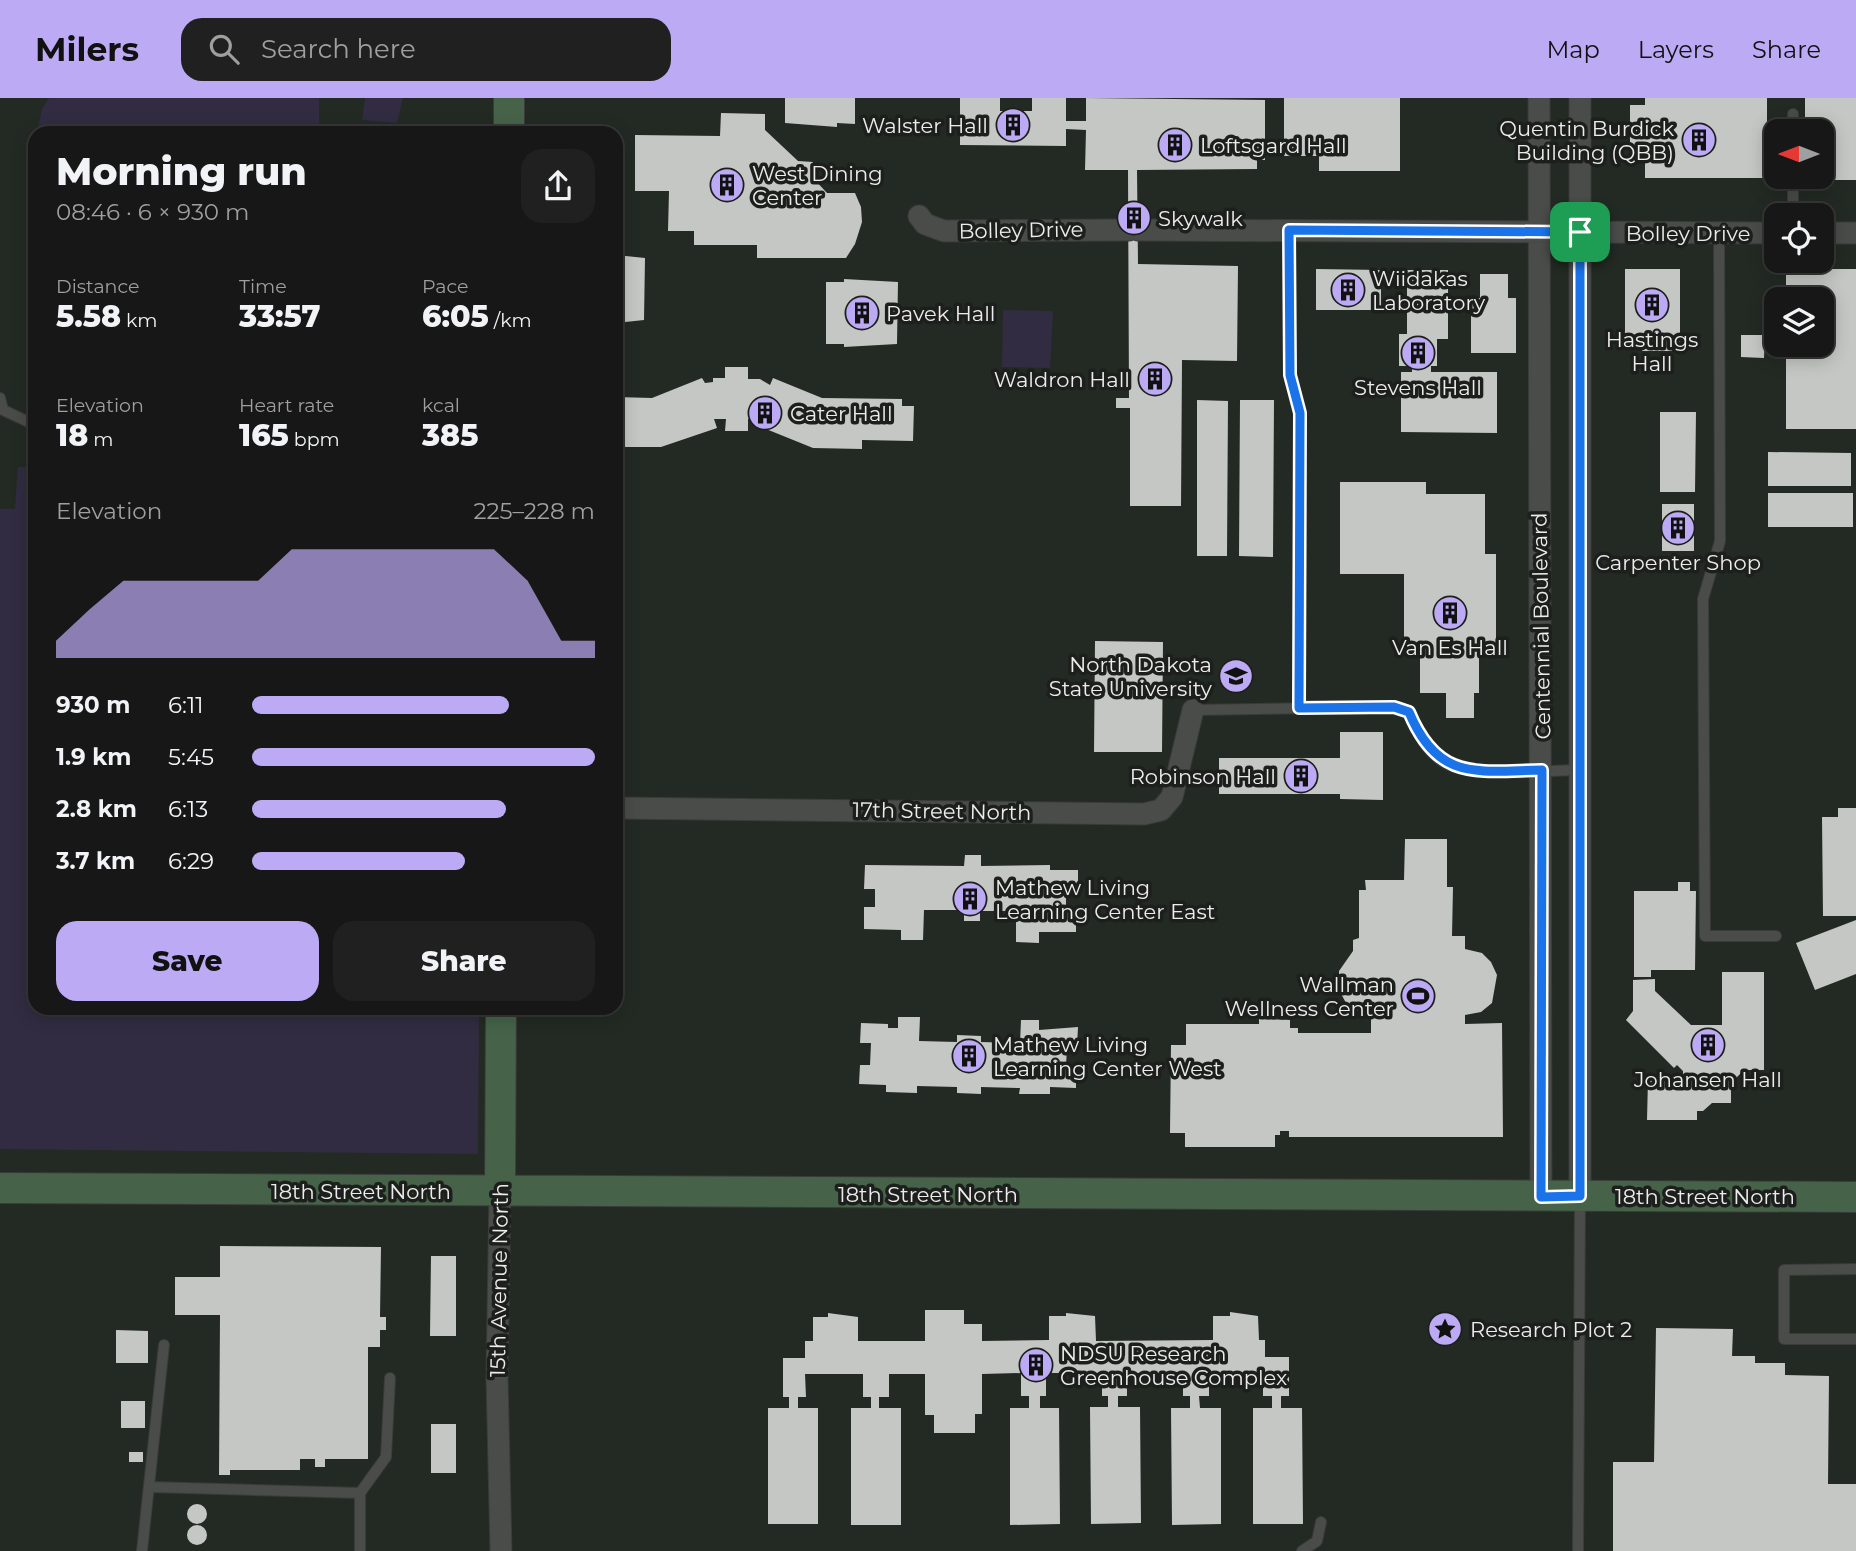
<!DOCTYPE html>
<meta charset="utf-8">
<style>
:root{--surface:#161716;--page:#1f201f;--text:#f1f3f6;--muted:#9e9fa1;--line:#353635;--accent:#bcaaf5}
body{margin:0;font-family:Montserrat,sans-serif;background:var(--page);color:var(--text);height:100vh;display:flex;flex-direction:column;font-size:26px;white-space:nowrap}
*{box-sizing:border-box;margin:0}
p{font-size:23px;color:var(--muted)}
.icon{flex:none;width:38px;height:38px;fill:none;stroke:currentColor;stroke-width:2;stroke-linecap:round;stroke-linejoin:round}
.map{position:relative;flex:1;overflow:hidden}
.side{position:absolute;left:28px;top:28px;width:595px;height:889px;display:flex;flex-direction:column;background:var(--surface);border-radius:21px;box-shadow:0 4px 18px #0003,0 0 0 2px var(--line)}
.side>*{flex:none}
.needle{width:46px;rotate:270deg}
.controls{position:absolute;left:1764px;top:21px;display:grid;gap:14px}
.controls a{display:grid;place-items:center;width:70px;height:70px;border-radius:14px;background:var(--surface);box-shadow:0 4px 18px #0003,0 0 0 2px var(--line);font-size:35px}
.pin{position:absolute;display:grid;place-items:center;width:60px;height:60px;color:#fff;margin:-30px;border-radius:14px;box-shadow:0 4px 10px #0006}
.round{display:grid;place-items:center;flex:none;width:74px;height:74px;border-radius:21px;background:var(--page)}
.headline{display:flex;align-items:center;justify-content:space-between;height:119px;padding:0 28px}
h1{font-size:38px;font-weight:800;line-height:52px}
.stats{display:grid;grid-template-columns:repeat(3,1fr);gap:10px;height:119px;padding:7px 28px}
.stats div{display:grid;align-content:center}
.stats b{font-size:30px;font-weight:800}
.stats small{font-size:19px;font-weight:400}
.stats p{font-size:19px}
.chart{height:196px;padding:14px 28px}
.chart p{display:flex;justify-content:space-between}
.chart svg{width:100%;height:126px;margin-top:7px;fill:var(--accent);opacity:.7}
.button{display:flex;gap:14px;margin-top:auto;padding:14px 28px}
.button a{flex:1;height:80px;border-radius:21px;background:var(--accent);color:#111;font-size:28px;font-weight:800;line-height:80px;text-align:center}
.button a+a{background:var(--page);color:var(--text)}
ul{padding:0 28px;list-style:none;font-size:23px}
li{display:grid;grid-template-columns:112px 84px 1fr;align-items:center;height:52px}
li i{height:18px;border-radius:9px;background:var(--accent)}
header{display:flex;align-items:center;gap:42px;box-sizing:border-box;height:98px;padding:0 35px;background:var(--accent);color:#111}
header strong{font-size:33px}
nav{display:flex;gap:38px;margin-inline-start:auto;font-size:24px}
.search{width:490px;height:63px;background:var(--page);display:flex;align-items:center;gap:18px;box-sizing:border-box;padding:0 24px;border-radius:21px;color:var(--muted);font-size:26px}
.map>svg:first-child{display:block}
.built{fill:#232a23;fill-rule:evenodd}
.green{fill:#312c41}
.building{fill:#c5c7c5}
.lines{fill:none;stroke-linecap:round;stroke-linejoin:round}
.lane-casing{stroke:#3a3b3a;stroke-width:12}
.street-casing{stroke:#3a3b3a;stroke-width:23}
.secondary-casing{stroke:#3a3b3a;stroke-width:32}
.lane{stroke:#4a4c4a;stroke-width:10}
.street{stroke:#4a4c4a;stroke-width:21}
.secondary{stroke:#466349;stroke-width:30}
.route-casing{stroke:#fff;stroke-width:14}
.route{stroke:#1a73e8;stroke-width:9}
.labels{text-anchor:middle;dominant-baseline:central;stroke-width:7;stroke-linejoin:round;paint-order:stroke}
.poi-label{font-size:21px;fill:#ebeceb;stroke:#1d1f1d;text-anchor:start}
.street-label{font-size:21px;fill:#ebeceb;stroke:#1d1f1d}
</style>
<header>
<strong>Milers</strong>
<div class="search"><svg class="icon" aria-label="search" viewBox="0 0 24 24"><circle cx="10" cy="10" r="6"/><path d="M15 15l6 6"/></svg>Search here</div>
<nav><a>Map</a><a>Layers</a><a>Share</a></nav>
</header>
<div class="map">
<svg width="1856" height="1453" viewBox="0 0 1856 1453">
<rect width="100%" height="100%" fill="#1d1f1d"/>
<path class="built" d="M0,0H1856V1453H0ZM1776,33H1822V79H1776ZM35,35H616V910H35ZM1776,117H1822V163H1776ZM1776,201H1822V247H1776Z"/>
<path class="green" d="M49,0H319V35H37L42,11Z
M365,0H403L397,25L362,22Z
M1003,212L1053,213L1050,270L1002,269Z
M18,369H35V910H479L478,1056L0,1051V411H15Z"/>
<path class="building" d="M785,0H855V26L837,25V29L785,25Z
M960,0H1000V13H1032V0H1066V23H1086V0L1265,2V62H1257V71L1137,72L1138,166L1238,168L1237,263L1182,262L1181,408H1130V310H1116V300H1129L1128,72H1085L1086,32L1066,31V48L960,47Z
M1284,0H1400V73H1319V58H1284Z
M1645,0H1767V80H1645V62H1630V7H1645Z
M1805,0H1856V82H1805V79H1822V33H1805Z
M721,15L765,16V32L798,63L813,64L814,81L827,95H855L861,109L862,124L855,146L846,160H757V147H694V133H668L669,93H635V37L720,38Z
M616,157L645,160L644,222L616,225Z
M1316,171L1381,172V212H1316Z
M1625,171H1680V253H1642V242H1625Z
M1786,171H1856V331H1786V247H1822V201H1786Z
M1407,172H1448V241H1437V268H1431V274H1497V335L1401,334V274H1412V268H1399V236H1407Z
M1480,176H1508V200H1516V255H1471V200H1480Z
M844,181L898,184L897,246L844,249V246H826V184H844Z
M1741,237H1765L1764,260L1741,259Z
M725,269H748V281H760L770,287L773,280L822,300L902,301V308H914L913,343L862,342V351L813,350L766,331L769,324L760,321H748V333H725L726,321H714L717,330L661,349H616V299L652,300L702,280L705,285L713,284V280H725Z
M1197,302L1228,303L1227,458H1197Z
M1240,302H1274L1273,459L1239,458Z
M1660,314H1696L1695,394H1660Z
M1768,354L1851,355V388H1768Z
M29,376H35V404H28Z
M1340,384H1426V396H1485V456H1496V555H1479V595H1474V620H1446V595H1420V555H1404V476H1340Z
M1768,395H1853V429H1768Z
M1662,406H1694V453H1662Z
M1095,543L1163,544L1162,654H1094Z
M1340,634H1383V702L1340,701V696H1219V660H1340Z
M1838,710H1856V818H1823L1822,719H1838Z
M1405,741H1447V789H1453L1452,838H1465V851L1482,855L1491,864L1497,877L1492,905L1481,914L1465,917V926L1502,925L1503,1039H1289V1033H1280V1037H1275V1049H1185V1035H1170L1171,947H1186V926H1259V921L1290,922V930H1298V935H1371V917L1358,913L1346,905L1339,892V873L1353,853V842L1359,840V792H1366L1365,782H1404Z
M965,757H981V768L1050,767V772H1078V794H1066V812H1076V834H1039V845L1016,844V813H980V823H964V812H924L923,842H901V832L864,831V809H875V791H864L865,767L964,768Z
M1678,784H1690V793H1696L1695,872H1651V879H1634V793H1678Z
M1856,822V876L1815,892L1796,845Z
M1722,874H1764V972H1744L1731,985V1005H1712L1703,1013H1697V1022H1647L1648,981H1683V973L1677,967L1674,970L1626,922L1633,913V882L1655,881V893L1691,927H1722Z
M898,919H920L919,943L957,944V937L981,938V944L1020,945L1021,922H1039V932L1078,929L1077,949L1067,948L1066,969H1076V990L1050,989V996H1019L1020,990L981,989V996L957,995V989L917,988V995L886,994V987L859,986L860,967H870L871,945H860L861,925L888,926V930H898Z
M220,1148L381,1149L380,1219H386V1232H380V1249H368V1361H325V1369H315V1361H300V1372H230V1377H219L220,1217H175V1179H220Z
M431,1158H456V1238H430Z
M925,1212H964V1226H982V1243L1049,1242V1218H1066V1215L1095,1218L1096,1243L1213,1242V1218H1230V1214L1258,1218L1259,1242H1265V1259H1289V1298H1281V1310H1302L1303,1426H1253V1310H1272V1298H1263V1275H1209V1298H1199L1200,1310H1221V1426L1172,1427L1171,1310H1190V1298H1183V1275H1127V1298H1118V1309H1140L1141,1425L1091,1426L1090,1309H1108V1298H1102V1275H1046V1298H1040V1310H1059L1060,1426L1010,1427V1310H1029V1298H1021V1275L982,1276V1316H975V1335H934V1317H925V1276H889V1299H879V1310H901V1427H851V1310H871V1299H863V1276H805L806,1299H798V1310H818V1426H768V1310H789V1299H783V1260H805V1243H813V1219H828V1215L858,1219V1243H925Z
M1656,1230L1733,1231L1732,1258H1755V1265H1785V1277L1829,1278L1828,1386H1856V1453H1613V1364H1654Z
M116,1232L148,1233V1265H116Z
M121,1303H145V1330H121Z
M431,1326H456V1375H431Z
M129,1354H143V1364H129Z
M187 1416a10 10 0 1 1 20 0a10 10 0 1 1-20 0Z
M187 1437a10 10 0 1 1 20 0a10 10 0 1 1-20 0Z"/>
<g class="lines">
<g class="lane-casing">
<path id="lane" d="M1793,16V33
M1793,79V117
M1289,132L1290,277L1300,315L1299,610
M1719,135L1720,443L1703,501L1705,838H1776
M0,300L3,312L35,327
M1193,612L1394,609L1409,614C1417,633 1424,651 1442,663C1469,682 1547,672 1581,672
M1856,1171L1784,1172V1241H1856
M151,1389L360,1395
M142,1453L164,1247
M360,1453V1395L386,1359L390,1280
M1302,1453L1317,1443L1321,1424
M1578,1453L1580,1099"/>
</g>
<g class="street-casing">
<path id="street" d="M1539,0L1541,1099
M1580,0V1098
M919,118L925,126L944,133L1129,132
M1138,132L1776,135
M1822,135H1856
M616,710L1144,716L1161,712L1172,699L1193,612
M500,1094L497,1280L501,1453"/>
</g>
<g class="secondary-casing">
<path id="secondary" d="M509,35V0
M0,1090L1856,1099
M500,1094L501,910"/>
</g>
<use href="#lane" class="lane"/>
<use href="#street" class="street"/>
<use href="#secondary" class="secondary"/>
</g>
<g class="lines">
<g class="route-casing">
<path id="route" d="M1289,132L1580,134V1098L1541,1099L1542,672C1477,673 1438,684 1409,614L1394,609L1299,610L1300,315L1290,277Z"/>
</g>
<use href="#route" class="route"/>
</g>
<defs>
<g id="building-disc" transform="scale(1.75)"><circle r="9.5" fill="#bcaaf5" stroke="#1d1f1d"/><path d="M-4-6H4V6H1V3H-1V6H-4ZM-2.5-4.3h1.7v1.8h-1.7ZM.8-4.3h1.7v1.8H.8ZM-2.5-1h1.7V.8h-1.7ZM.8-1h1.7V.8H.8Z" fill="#111"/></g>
<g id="university-disc" transform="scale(1.75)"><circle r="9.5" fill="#bcaaf5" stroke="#1d1f1d"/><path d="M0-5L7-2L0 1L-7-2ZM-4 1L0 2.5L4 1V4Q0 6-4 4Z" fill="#111"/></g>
<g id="stadium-disc" transform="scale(1.75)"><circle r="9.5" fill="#bcaaf5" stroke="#1d1f1d"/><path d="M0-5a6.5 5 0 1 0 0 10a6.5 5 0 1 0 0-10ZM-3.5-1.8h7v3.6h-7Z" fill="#111"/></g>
<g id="sight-disc" transform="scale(1.75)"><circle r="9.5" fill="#bcaaf5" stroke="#1d1f1d"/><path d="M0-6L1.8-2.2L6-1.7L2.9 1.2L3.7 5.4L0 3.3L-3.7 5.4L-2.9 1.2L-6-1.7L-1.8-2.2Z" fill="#111"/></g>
</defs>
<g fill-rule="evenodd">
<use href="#building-disc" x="1013" y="27"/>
<use href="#building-disc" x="1699" y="42"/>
<use href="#building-disc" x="1175" y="47"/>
<use href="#building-disc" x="727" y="87"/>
<use href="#building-disc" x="1134" y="120"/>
<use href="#building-disc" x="1348" y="192"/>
<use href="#building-disc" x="1652" y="207"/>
<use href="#building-disc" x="862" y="215"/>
<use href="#building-disc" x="1418" y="255"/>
<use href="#building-disc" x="1155" y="281"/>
<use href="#building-disc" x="765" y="315"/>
<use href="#building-disc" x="1678" y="430"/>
<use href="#building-disc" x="1450" y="515"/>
<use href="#university-disc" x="1236" y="578"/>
<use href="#building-disc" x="1301" y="678"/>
<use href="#building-disc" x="970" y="801"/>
<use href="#stadium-disc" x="1418" y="898"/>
<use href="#building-disc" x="1708" y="947"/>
<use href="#building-disc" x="969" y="958"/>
<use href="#sight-disc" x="1445" y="1231"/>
<use href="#building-disc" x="1036" y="1267"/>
</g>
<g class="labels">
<g class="poi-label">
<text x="988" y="27" text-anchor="end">Walster Hall</text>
<text x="1674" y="30" text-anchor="end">Quentin Burdick<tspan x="1674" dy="24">Building (QBB)</tspan></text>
<text x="1200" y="47">Loftsgard Hall</text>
<text x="752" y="75">West Dining<tspan x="752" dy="24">Center</tspan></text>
<text x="1158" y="120">Skywalk</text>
<text x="1372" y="180">Wiidakas<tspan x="1372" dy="24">Laboratory</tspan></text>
<text x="886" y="215">Pavek Hall</text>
<text x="1652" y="241" text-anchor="middle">Hastings<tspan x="1652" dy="24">Hall</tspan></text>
<text x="1130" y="281" text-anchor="end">Waldron Hall</text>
<text x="1418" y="289" text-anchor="middle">Stevens Hall</text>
<text x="790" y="315">Cater Hall</text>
<text x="1678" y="464" text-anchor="middle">Carpenter Shop</text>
<text x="1450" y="549" text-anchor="middle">Van Es Hall</text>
<text x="1212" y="566" text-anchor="end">North Dakota<tspan x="1212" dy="24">State University</tspan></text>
<text x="1276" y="678" text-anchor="end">Robinson Hall</text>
<text x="995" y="789">Mathew Living<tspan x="995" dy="24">Learning Center East</tspan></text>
<text x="1394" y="886" text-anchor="end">Wallman<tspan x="1394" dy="24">Wellness Center</tspan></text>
<text x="993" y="946">Mathew Living<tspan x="993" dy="24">Learning Center West</tspan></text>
<text x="1708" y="981" text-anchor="middle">Johansen Hall</text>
<text x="1470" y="1231">Research Plot 2</text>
<text x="1060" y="1255">NDSU Research<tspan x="1060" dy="24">Greenhouse Complex</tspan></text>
</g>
<g class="street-label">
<text transform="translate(1021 132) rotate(-1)">Bolley Drive</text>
<text x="1688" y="135">Bolley Drive</text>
<text transform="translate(1541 528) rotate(-91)">Centennial Boulevard</text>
<text transform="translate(942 713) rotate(1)">17th Street North</text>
<text x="361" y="1093">18th Street North</text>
<text x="928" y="1096">18th Street North</text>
<text x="1705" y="1098">18th Street North</text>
<text transform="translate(499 1182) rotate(-89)">15th Avenue North</text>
</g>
</g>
</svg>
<div class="controls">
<a><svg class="needle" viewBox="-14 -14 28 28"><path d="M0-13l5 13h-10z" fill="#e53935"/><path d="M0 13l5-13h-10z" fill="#9e9fa1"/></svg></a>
<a><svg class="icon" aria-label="locate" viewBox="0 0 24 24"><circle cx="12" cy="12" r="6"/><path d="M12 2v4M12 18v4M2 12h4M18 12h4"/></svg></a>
<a><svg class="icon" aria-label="layers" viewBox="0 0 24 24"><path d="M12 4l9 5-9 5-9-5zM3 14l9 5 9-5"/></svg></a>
</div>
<div class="pin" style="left:1580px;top:134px;background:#1e9e55"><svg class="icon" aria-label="arrive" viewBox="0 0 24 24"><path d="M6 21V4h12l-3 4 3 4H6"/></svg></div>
<section class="side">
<div class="headline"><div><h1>Morning run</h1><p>08:46 · 6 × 930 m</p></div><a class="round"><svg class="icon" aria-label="share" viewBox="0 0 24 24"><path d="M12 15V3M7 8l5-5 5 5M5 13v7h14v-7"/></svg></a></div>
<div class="stats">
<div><p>Distance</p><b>5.58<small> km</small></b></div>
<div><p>Time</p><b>33:57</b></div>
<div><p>Pace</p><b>6:05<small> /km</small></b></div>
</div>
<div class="stats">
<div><p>Elevation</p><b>18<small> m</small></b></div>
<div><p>Heart rate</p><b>165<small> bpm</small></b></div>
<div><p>kcal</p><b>385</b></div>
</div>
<div class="chart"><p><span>Elevation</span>225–228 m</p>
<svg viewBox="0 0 160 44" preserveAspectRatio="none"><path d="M0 44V38L10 27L20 17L30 17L40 17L50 17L60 17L70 6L80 6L90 6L100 6L110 6L120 6L130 6L140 17L150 38L160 38V44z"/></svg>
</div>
<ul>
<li><b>930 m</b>6:11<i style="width:75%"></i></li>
<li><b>1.9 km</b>5:45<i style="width:100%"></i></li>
<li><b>2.8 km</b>6:13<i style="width:74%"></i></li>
<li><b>3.7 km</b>6:29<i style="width:62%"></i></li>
</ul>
<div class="button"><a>Save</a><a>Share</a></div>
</section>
</div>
